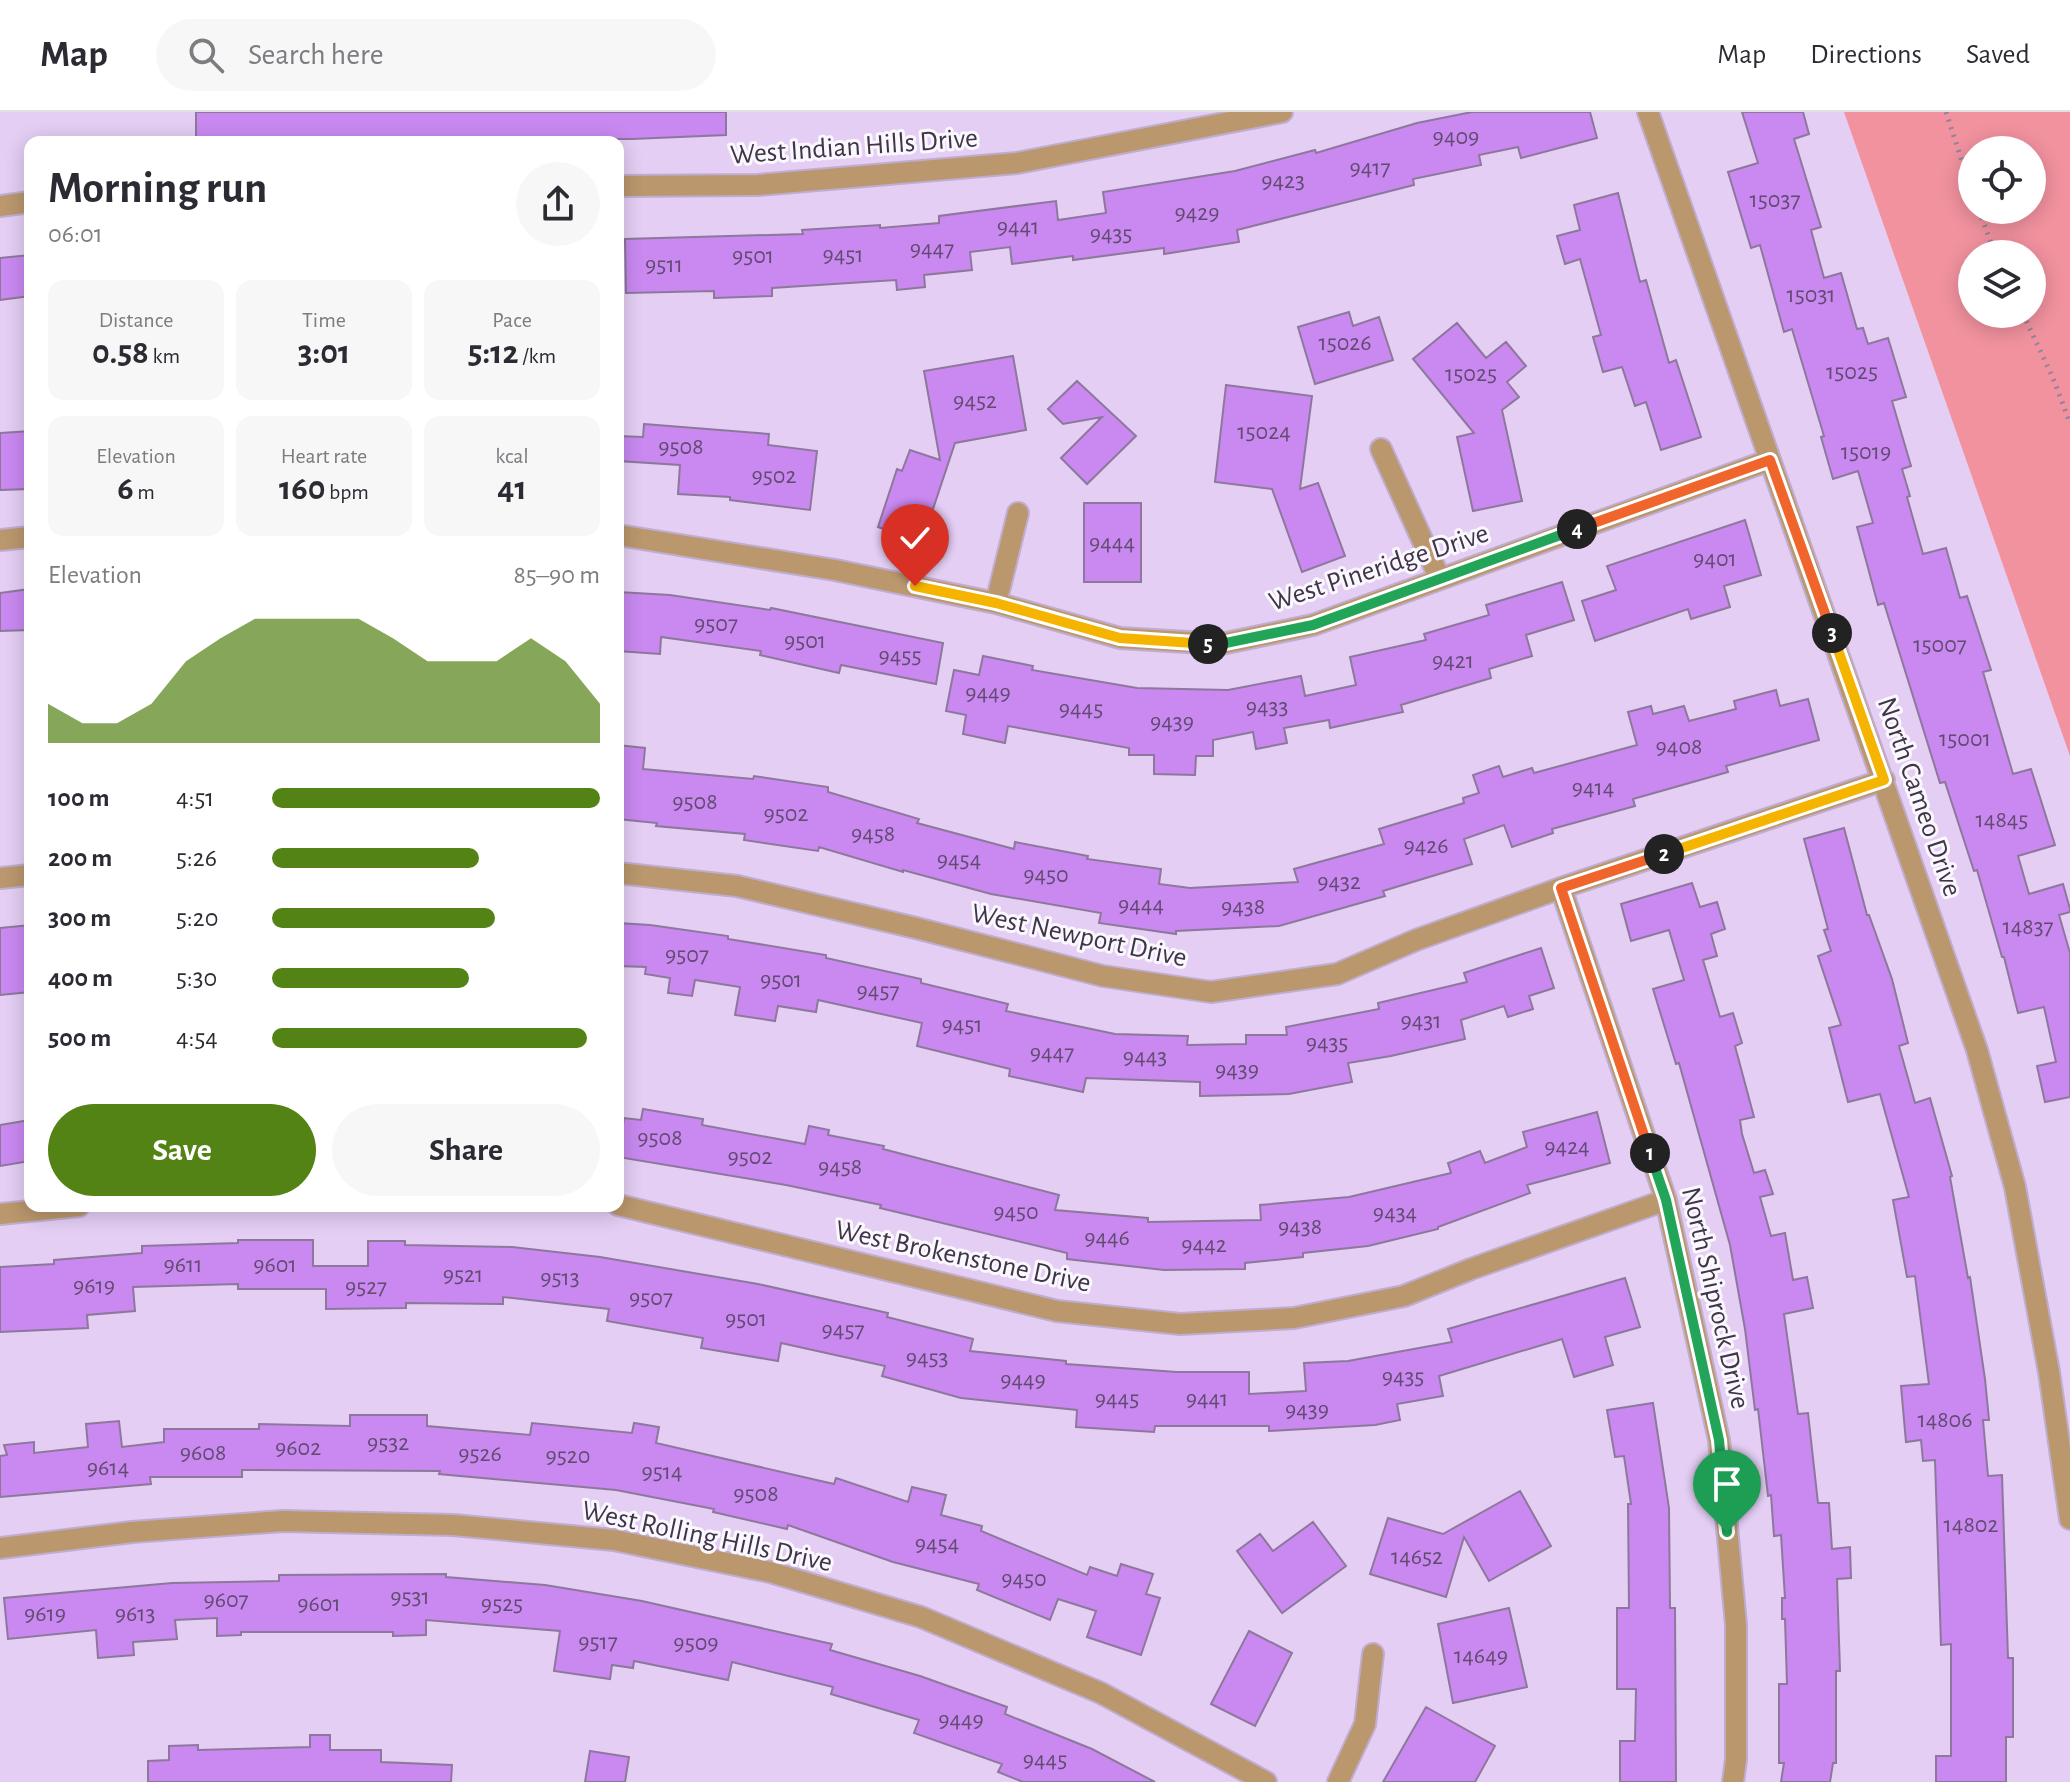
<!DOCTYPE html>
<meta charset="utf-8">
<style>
:root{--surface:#fff;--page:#f7f7f7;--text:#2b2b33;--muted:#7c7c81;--line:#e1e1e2;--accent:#538315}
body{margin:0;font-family:"Alegreya Sans",sans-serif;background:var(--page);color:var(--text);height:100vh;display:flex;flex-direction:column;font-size:30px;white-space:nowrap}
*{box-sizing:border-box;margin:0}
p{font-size:26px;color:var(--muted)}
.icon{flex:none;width:44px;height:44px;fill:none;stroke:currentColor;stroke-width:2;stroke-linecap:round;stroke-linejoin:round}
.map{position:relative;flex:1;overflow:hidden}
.sheet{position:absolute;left:24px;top:24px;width:600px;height:1076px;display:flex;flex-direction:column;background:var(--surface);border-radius:16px;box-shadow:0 4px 20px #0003}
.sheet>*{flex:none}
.fabs{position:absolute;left:1958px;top:24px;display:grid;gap:16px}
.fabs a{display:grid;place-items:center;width:88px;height:88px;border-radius:50%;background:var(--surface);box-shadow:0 4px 20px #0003;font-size:40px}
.pin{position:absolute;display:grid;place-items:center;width:68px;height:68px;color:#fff;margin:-82px -34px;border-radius:50% 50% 50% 0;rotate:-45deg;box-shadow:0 0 8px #0007}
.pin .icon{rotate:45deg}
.km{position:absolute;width:40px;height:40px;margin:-20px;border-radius:50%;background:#222;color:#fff;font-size:22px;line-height:40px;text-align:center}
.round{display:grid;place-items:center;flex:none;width:84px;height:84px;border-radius:42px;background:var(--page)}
.head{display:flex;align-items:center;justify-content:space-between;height:136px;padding:0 24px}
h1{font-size:44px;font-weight:700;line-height:60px}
.metrics{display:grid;grid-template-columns:repeat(3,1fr);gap:12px;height:136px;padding:8px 24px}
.metrics div{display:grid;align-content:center;border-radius:16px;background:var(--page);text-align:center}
.metrics b{font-size:34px;font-weight:700}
.metrics small{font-size:22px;font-weight:400}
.metrics p{font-size:22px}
.chart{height:224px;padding:16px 24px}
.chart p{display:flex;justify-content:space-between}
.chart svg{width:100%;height:144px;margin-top:8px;fill:var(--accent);opacity:.7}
.button{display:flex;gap:16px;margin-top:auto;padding:16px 24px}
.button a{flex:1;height:92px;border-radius:48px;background:var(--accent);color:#fff;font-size:32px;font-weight:700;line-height:92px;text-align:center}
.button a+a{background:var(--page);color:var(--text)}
ul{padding:0 24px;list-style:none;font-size:26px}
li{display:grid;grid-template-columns:128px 96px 1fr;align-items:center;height:60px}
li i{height:20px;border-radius:10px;background:var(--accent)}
header{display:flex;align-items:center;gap:48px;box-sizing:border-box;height:112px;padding:0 40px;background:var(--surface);border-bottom:2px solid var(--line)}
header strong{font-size:38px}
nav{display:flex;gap:44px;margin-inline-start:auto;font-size:28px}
.search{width:560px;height:72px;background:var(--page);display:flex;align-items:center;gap:20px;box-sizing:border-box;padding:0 28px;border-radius:44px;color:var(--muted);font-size:30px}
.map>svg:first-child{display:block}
.green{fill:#f2929f;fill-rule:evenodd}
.building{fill:#c989f1;stroke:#8d789c;stroke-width:2}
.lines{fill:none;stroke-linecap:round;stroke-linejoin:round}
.minor-casing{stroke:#c0adce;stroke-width:24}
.path{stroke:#92829d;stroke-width:5;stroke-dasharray:2 6;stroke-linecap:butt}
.minor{stroke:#ba976d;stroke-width:20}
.split-1-casing{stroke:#fff;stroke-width:16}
.split-2-casing{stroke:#fff;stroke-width:16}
.split-3-casing{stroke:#fff;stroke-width:16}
.split-4-casing{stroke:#fff;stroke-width:16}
.split-5-casing{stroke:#fff;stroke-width:16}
.split-6-casing{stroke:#fff;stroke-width:16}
.split-1{stroke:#22a559;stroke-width:10}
.split-2{stroke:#f0652b;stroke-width:10}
.split-3{stroke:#f5b400;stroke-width:10}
.split-4{stroke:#f0652b;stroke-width:10}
.split-5{stroke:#22a559;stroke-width:10}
.split-6{stroke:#f5b400;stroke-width:10}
.labels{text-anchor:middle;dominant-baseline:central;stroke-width:6;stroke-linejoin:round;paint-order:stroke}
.number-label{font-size:24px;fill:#624b70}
.street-label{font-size:28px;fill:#3f3645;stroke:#fbf7ff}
</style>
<header>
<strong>Map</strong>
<div class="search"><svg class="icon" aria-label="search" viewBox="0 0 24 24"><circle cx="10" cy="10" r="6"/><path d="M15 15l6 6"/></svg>Search here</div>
<nav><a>Map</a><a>Directions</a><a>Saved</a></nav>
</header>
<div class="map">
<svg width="2070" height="1670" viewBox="0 0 2070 1670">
<rect width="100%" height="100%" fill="#e4cef4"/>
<path class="green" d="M1844,0H2070V644ZM1972,38H2032V98H1972ZM1972,142H2032V202H1972Z"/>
<path class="building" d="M196,0H726V23L632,27L196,26Z
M1472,0H1590L1597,26L1521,46L1518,35L1479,43L1481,53L1413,67L1414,73L1237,118L1239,130L1164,142V136L1073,148V144L1012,152L1010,135L970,140L972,158L924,163L925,175L897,178L896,168L772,176V184L714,186V179L626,181L625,127L803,122L802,118L880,113V116L939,111V104L1056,89L1058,108L1106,101L1103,80L1235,59L1315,38L1316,41L1417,11Z
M1742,0H1803L1809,22L1794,27L1821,115L1811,118L1824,166L1841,161L1857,217L1863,216L1868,232L1888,226L1906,285L1892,289L1911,354L1902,357L1910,384L1907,385L1923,442L1946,436L1960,486L1967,484L1991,558L1983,560L2013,662L2031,657L2055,733L2018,744L2029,782L2063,772L2070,797V800L2059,803L2070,841V985L2045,990L2037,954L2056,950L2044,895L2018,901L2004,845H2002L1977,758L1974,759L1945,670L1940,671L1884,491L1878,493L1857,415L1873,411L1858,359L1833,367L1821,325L1824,324L1792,217L1784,220L1760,133L1751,136L1728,60L1758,51Z
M1618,81L1640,170L1646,168L1669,251L1676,248L1701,325L1661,338L1646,290L1635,294L1622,255L1603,260L1593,225L1601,223L1580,147L1565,152L1557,124L1580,118L1574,93Z
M30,143V184L0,188V146Z
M1349,200L1353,214L1379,205L1393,248L1315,272L1298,215Z
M1457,211L1486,246L1506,230L1526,254L1507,270L1519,285L1502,298L1522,389L1473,399L1457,325L1474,321L1413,247Z
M1013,244L1026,318L955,331L922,430L878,415L897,357L902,359L910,338L940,348L924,259Z
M1077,269L1136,324L1087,372L1061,346L1102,305L1063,312L1048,297Z
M1226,273L1312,284L1300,377L1318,371L1345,444L1302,460L1272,377L1215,370Z
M644,312L769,322L768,333L817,339L810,398L730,388V385L678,382L680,353L618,349V324L643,325Z
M30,319V377L0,378V321Z
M1084,391H1141V470H1084Z
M1745,408L1761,463L1724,474L1730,495L1691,507L1688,497L1595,529L1582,489L1616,478L1607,454Z
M1562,470L1574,508L1526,523L1532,544L1489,557L1491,566L1401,593L1403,600L1330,616L1329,608L1284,616L1287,631L1256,637L1253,620L1213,628V644H1196L1195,663L1154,662V643H1129V636L1008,614L1005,631L963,622L966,603L946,599L954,558L979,563L983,544L1033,554L1032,558L1137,576L1228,578L1301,564L1305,584L1356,573L1350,545L1426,528L1424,522L1489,503L1486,493Z
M30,477V518L0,519V481Z
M618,480L670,483L770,498L771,496L943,531L936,572L841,553L839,561L760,543L761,539L661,525L660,542L618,539Z
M1776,578L1780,594L1808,587L1819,628L1726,654L1728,660L1633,687L1635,694L1552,717L1553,721L1512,735L1504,713L1464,727L1472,752L1383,779L1385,784L1279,814L1176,819V822L1099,811L1101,801L991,782L903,758V760L819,735L818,739L744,728L745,722L656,714L657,711L618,707V633L645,636L643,657L753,667L754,664L828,675V680L919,707L917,711L1014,737L1015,730L1088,744L1087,747L1161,757L1159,772L1190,776L1298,770L1294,757L1384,732L1379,717L1464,691L1463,686L1479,681L1473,663L1499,654L1503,665L1532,656L1534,661L1637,633L1628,600L1651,594L1653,602L1684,594L1689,609L1736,597L1734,589Z
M1844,716L1867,803H1869L1892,867L1908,931L1899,934L1915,991L1930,986L1952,1064L1950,1065L1968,1166L1970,1165L1985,1267L1989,1308H1983L1988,1364L2002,1363L2008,1546H2013V1625H2006V1670H1936V1644H1951V1532L1941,1533L1935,1348L1923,1349L1921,1328L1906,1330L1901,1274L1929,1272L1915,1164L1907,1165L1893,1088L1909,1085L1880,982L1848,990L1829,916L1841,913L1818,844L1831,839L1824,818L1828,817L1804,727Z
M1692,771L1700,795L1717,790L1725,817L1711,822L1717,844L1703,848L1720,905L1733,901L1742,931L1735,934L1754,1005L1740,1008L1742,1022L1754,1061L1765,1058L1773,1082L1760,1085L1771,1124L1785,1121L1793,1168L1807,1165L1813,1196L1784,1202L1798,1302L1808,1301L1818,1391H1829L1832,1437L1850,1435L1851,1466L1837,1467L1840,1559H1836V1651H1833L1830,1670H1781L1784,1651H1779V1572H1787L1785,1507H1782V1486H1785L1781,1423L1774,1424L1771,1383L1768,1384L1758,1297L1755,1298L1745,1217L1730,1133L1679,951L1676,952L1653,877L1684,868L1669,818L1631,829L1621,792Z
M618,811L650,813L728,824V827L826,843V846L921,867V871L1008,892L1006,899L1115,922L1188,924L1187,933L1246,932V923H1287L1286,915L1379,897L1378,891L1467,870L1464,861L1541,836L1554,876L1529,884L1533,897L1508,905L1504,894L1461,908L1465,927L1391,944L1348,951L1352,970L1289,982L1200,984V970L1086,966L1083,980L1009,964L1010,957L917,934L922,911L818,888L816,900L778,894L775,909L735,903L740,875L695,868L692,884L668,881L670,866L645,862L646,855L618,854Z
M30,813V880L0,883V816Z
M643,997L703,1007L702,1013L805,1032L809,1014L829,1018L828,1023L884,1034L883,1037L1059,1083L1055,1098L1148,1106V1110L1261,1108L1260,1093L1349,1085L1451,1061L1448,1051L1480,1039L1485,1051L1527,1035L1523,1020L1597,1000L1610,1051L1527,1073L1530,1081L1438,1115V1117L1368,1134L1303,1141V1145L1245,1151V1157L1164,1158L1067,1147V1141L880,1096L881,1093L786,1073L618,1045L624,1006L641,1008Z
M30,1008V1049L0,1054V1013Z
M238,1128H313V1154H368V1129H405V1133L512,1135L600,1145L758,1172L888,1201L887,1205L973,1227L970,1239L1066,1249V1252L1177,1260H1249V1282L1306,1279L1304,1251L1348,1249L1452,1230L1448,1217L1625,1166L1640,1215L1605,1225L1613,1253L1574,1265L1562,1227L1439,1264L1443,1284L1397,1292L1400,1308L1375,1313L1269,1319V1314H1155L1154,1320L1076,1315L1077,1298L961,1286L882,1264L885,1254L781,1231L778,1249L701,1236L703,1226L607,1209L609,1197L503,1185V1192L406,1191V1196L326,1197V1177H238V1172L133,1175L135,1199L87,1203L88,1216L0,1220V1155L54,1152V1148L142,1141V1134L238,1131Z
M1653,1291L1669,1396L1670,1496H1675L1676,1670H1620V1629H1635L1636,1577H1617V1496H1629L1628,1392H1631L1624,1344L1615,1345L1607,1298Z
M350,1303H427V1314L530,1323L532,1311L632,1321L634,1311L659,1315L656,1331L834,1372L836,1366L908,1390L912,1375L946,1383L941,1403L982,1414L981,1419L1087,1463L1090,1455L1117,1464L1121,1452L1153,1462L1146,1482L1160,1486L1141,1543L1087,1525L1096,1499L1058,1487L1050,1508L977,1478L979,1472L893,1450L788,1413L787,1417L713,1400L714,1397L616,1378L439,1362L440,1359L242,1358V1365H150L151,1372L0,1385V1344L7,1343L4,1333L34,1330V1341L88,1335L86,1312L119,1309L122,1335L164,1330V1317H259V1312L350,1314Z
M1520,1379L1551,1434L1489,1469L1464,1425L1446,1485L1370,1462L1388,1406L1443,1422Z
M1313,1410L1346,1454L1282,1501L1237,1439L1260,1422L1273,1439Z
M446,1462V1465L545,1473L642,1489L832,1532L830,1538L920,1564L1007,1595L1005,1602L1092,1637L1155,1670H1023L998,1660L1002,1652L914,1621L919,1608L831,1582L833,1575L732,1550L728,1568L634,1549L633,1556L612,1553L610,1567L554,1559L560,1519L426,1508V1523L393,1524V1520H241V1523L217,1524V1506L175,1508L177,1527L133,1530L134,1543L98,1546L96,1518L8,1527L4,1486L172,1471L279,1469V1463Z
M1509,1496L1527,1575L1453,1591L1438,1512Z
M1249,1519L1292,1541L1255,1614L1211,1592Z
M1426,1595L1495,1634L1475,1670H1383Z
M310,1623H330V1638H381V1650L452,1653L451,1670H148V1649L169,1648V1634L198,1633V1638L310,1635Z
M590,1639L629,1645L625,1670H585Z"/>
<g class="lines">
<g class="minor-casing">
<path id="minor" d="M1648,0L1977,938L2015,1075L2049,1260L2070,1407
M618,74L758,73L1017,51L1282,0
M0,94L30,90
M1381,337L1440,467
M618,423L835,458L996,491L1120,526L1221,532L1313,513L1770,348
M0,428L30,425
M996,491L1018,401
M618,761L737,774L916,816L1103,864L1211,880L1337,862L1416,828L1561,776L1884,668
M0,766L30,763
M1561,776L1666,1088L1719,1328L1736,1513V1647L1733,1670
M618,1093L1057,1199L1180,1212L1294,1206L1404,1184L1471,1157L1666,1088
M0,1102L79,1094
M0,1436L132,1420L283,1409L453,1413L614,1428L770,1460L921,1505L1101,1581L1266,1670
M1338,1670L1365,1612L1373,1542"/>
</g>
<path class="path" d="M1946,0L1972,80
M1979,98L1995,142
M2023,202L2053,266L2070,311"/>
<use href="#minor" class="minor"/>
</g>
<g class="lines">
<g class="split-1-casing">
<path id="split-1" d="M1650,1041L1666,1088L1719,1328L1727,1420"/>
</g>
<g class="split-2-casing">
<path id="split-2" d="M1650,1041L1561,776L1664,742"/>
</g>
<g class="split-3-casing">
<path id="split-3" d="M1664,742L1884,668L1832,521"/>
</g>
<g class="split-4-casing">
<path id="split-4" d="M1577,417L1770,348L1832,521"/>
</g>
<g class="split-5-casing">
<path id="split-5" d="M1208,532H1221L1313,513L1577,417"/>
</g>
<g class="split-6-casing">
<path id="split-6" d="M915,474L996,491L1120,526L1208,532"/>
</g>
<use href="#split-1" class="split-1"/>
<use href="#split-2" class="split-2"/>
<use href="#split-3" class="split-3"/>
<use href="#split-4" class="split-4"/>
<use href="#split-5" class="split-5"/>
<use href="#split-6" class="split-6"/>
</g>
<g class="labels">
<g class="number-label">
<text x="1456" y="25">9409</text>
<text x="1370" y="56">9417</text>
<text x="1283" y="69">9423</text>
<text x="1775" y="88">15037</text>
<text x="1197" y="101">9429</text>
<text x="1018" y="115">9441</text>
<text x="1111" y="122">9435</text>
<text x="932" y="137">9447</text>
<text x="843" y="143">9451</text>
<text x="753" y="144">9501</text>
<text x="664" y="153">9511</text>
<text x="1811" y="183">15031</text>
<text x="1345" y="231">15026</text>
<text x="1852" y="260">15025</text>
<text x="1471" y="262">15025</text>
<text x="975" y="289">9452</text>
<text x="1264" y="320">15024</text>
<text x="681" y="335">9508</text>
<text x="1866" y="340">15019</text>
<text x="774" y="364">9502</text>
<text x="1112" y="431">9444</text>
<text x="1715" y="447">9401</text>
<text x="716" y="512">9507</text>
<text x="805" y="529">9501</text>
<text x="1940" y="533">15007</text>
<text x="900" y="544">9455</text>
<text x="1453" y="549">9421</text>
<text x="988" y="581">9449</text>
<text x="1267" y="595">9433</text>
<text x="1081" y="597">9445</text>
<text x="1172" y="610">9439</text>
<text x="1965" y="627">15001</text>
<text x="1679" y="635">9408</text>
<text x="1593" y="676">9414</text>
<text x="695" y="690">9508</text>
<text x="786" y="702">9502</text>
<text x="2002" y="708">14845</text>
<text x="873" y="722">9458</text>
<text x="1426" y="734">9426</text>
<text x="959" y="748">9454</text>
<text x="1046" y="763">9450</text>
<text x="1339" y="770">9432</text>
<text x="1141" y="793">9444</text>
<text x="1243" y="795">9438</text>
<text x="2028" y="815">14837</text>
<text x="687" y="843">9507</text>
<text x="781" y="868">9501</text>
<text x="878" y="879">9457</text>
<text x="1421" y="909">9431</text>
<text x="962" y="913">9451</text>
<text x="1327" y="931">9435</text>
<text x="1052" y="941">9447</text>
<text x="1145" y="945">9443</text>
<text x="1237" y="958">9439</text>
<text x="660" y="1026">9508</text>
<text x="1567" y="1035">9424</text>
<text x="750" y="1045">9502</text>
<text x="840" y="1055">9458</text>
<text x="1016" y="1100">9450</text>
<text x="1395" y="1101">9434</text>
<text x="1300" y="1115">9438</text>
<text x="1107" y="1126">9446</text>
<text x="1204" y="1133">9442</text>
<text x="183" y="1153">9611</text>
<text x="275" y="1153">9601</text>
<text x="463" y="1163">9521</text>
<text x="560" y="1166">9513</text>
<text x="94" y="1174">9619</text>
<text x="366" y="1175">9527</text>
<text x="651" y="1186">9507</text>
<text x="746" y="1207">9501</text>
<text x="843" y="1218">9457</text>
<text x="927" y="1246">9453</text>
<text x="1403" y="1265">9435</text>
<text x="1023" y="1268">9449</text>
<text x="1117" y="1287">9445</text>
<text x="1207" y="1287">9441</text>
<text x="1307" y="1298">9439</text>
<text x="1945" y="1308">14806</text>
<text x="388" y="1331">9532</text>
<text x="298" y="1336">9602</text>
<text x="203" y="1341">9608</text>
<text x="480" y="1342">9526</text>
<text x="568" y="1344">9520</text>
<text x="108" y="1356">9614</text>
<text x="662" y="1360">9514</text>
<text x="756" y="1382">9508</text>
<text x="1971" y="1413">14802</text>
<text x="937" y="1432">9454</text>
<text x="1417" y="1445">14652</text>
<text x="1024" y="1467">9450</text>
<text x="410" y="1485">9531</text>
<text x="226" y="1488">9607</text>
<text x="319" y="1492">9601</text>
<text x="502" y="1492">9525</text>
<text x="45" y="1502">9619</text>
<text x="135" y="1502">9613</text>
<text x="598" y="1530">9517</text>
<text x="696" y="1531">9509</text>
<text x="1481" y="1544">14649</text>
<text x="961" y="1608">9449</text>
<text x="1045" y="1648">9445</text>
</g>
<g class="street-label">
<text transform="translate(854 35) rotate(-4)">West Indian Hills Drive</text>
<text transform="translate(1379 456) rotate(-18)">West Pineridge Drive</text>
<text transform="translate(1919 685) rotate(71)">North Cameo Drive</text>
<text transform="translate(1079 824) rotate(12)">West Newport Drive</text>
<text transform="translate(963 1145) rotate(12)">West Brokenstone Drive</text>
<text transform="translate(1715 1186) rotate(77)">North Shiprock Drive</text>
<text transform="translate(707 1425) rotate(12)">West Rolling Hills Drive</text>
</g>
</g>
</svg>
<div class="fabs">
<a><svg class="icon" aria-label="locate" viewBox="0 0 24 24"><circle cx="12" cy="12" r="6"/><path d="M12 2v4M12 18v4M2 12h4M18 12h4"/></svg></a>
<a><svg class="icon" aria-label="layers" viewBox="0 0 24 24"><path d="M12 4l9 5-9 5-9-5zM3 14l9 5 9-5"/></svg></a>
</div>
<div class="pin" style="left:1727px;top:1420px;background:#1e9e55"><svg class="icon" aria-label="arrive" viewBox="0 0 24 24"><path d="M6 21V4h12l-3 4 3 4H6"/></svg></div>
<div class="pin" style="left:915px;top:474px;background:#d93025"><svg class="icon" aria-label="check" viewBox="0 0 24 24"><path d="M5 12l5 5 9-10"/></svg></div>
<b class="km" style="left:1650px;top:1041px">1</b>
<b class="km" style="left:1664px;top:742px">2</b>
<b class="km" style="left:1832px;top:521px">3</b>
<b class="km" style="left:1577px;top:417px">4</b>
<b class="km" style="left:1208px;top:532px">5</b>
<section class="sheet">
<div class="head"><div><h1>Morning run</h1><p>06:01</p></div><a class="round"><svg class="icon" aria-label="share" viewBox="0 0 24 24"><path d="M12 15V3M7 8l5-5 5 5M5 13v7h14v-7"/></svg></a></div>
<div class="metrics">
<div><p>Distance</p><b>0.58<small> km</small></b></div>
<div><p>Time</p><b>3:01</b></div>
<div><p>Pace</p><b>5:12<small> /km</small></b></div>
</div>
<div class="metrics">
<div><p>Elevation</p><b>6<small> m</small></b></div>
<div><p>Heart rate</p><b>160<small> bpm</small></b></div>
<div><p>kcal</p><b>41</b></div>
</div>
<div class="chart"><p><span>Elevation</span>85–90 m</p>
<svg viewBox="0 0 160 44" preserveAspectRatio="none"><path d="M0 44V32L10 38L20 38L30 32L40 19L50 12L60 6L70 6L80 6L90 6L100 12L110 19L120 19L130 19L140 12L150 19L160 32V44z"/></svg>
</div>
<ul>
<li><b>100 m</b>4:51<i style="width:100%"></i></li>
<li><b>200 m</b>5:26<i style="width:63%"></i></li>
<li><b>300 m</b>5:20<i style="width:68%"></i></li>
<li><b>400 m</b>5:30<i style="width:60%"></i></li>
<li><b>500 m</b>4:54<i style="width:96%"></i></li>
</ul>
<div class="button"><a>Save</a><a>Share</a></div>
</section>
</div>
